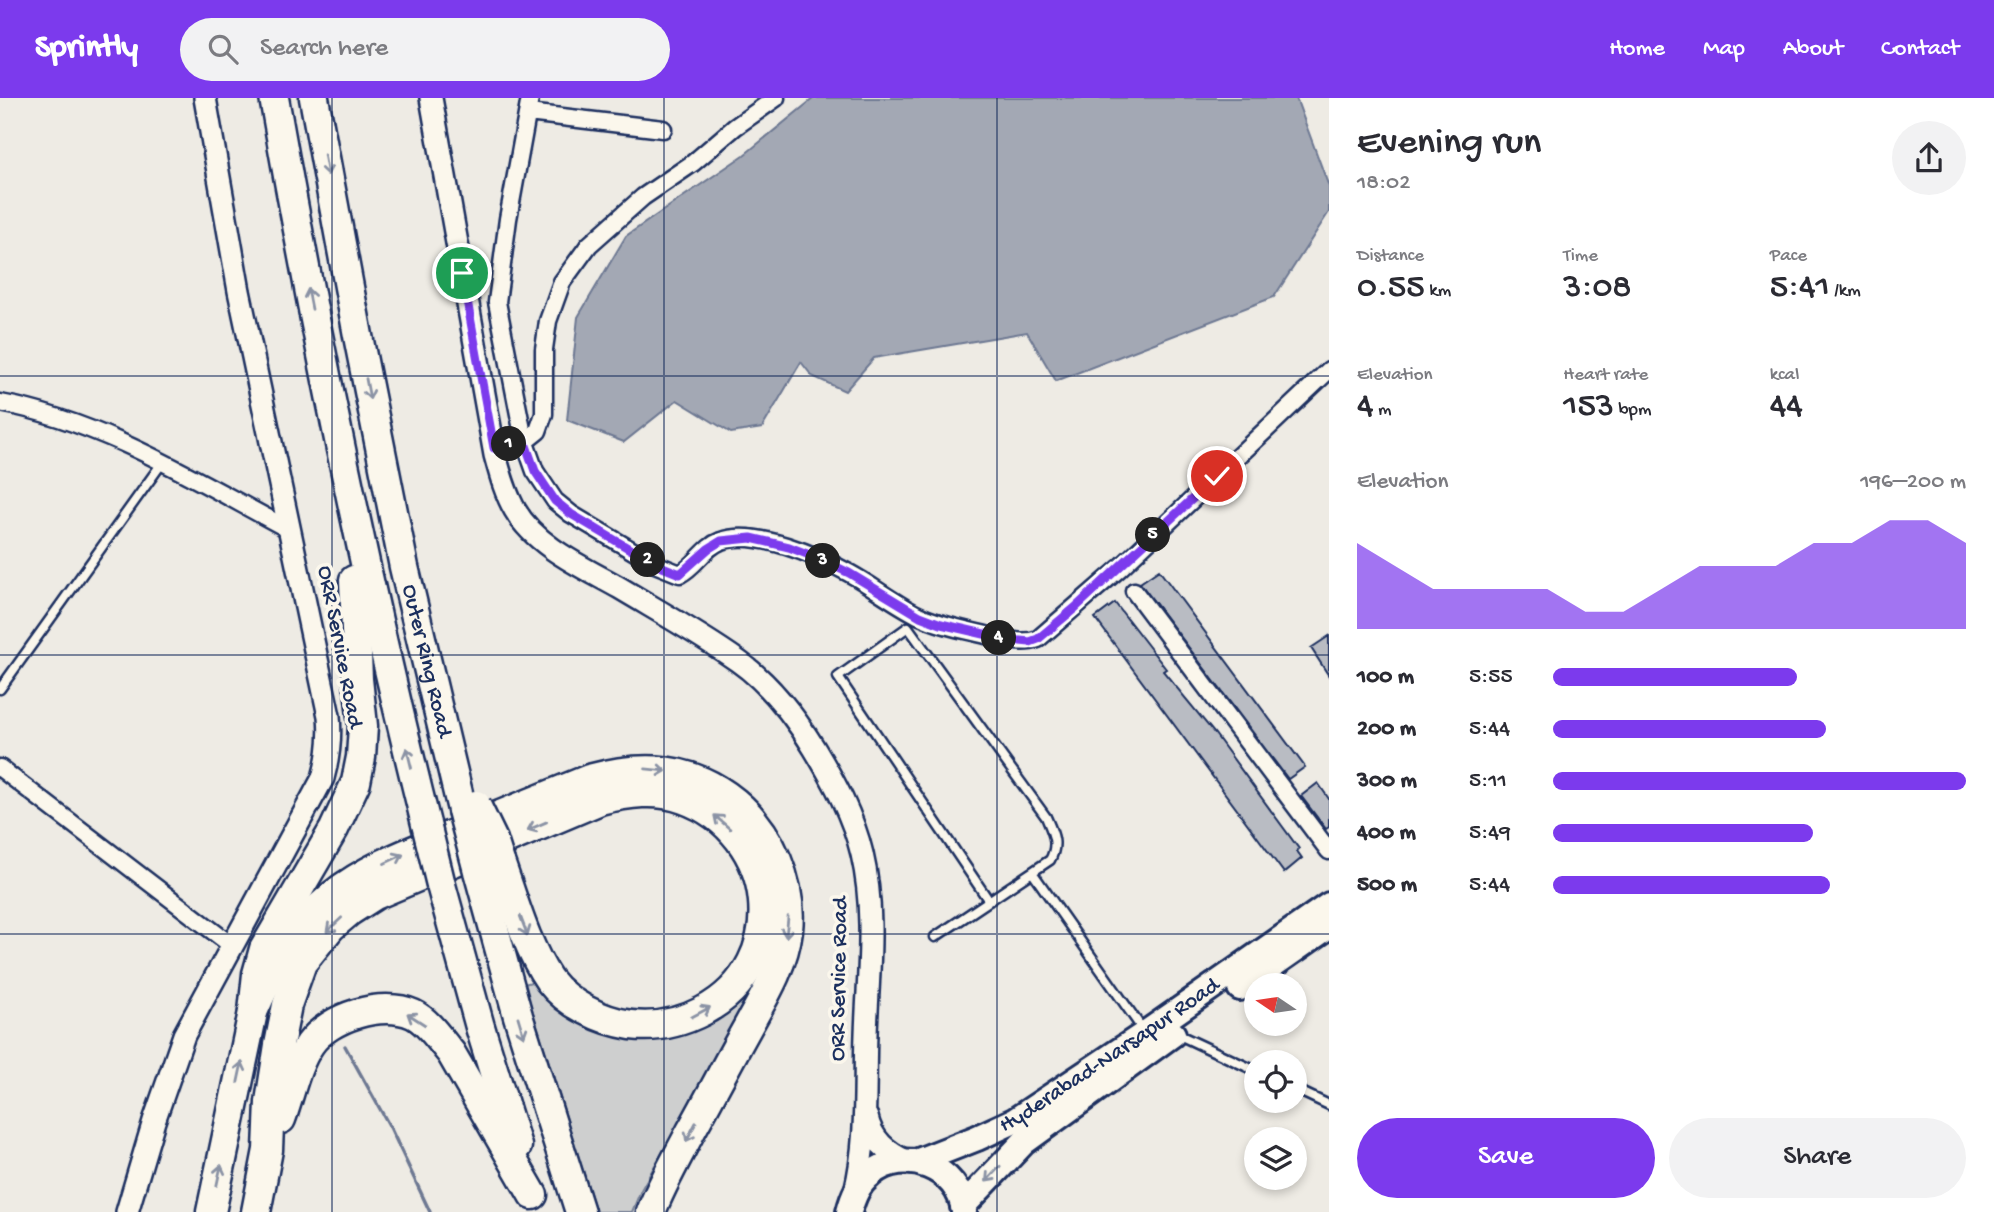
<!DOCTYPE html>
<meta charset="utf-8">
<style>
:root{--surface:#fff;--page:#f2f2f3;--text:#2b2b33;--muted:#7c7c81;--accent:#7c3aed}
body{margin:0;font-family:"Gochi Hand",sans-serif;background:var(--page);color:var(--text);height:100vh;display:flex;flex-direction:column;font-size:26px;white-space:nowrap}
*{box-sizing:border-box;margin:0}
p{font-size:23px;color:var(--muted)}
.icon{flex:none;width:38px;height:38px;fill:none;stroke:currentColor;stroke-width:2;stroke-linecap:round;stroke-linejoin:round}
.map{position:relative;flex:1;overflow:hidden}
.panel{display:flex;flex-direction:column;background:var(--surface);width:665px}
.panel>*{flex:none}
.needle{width:46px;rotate:283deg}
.tools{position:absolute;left:1244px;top:875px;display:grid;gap:14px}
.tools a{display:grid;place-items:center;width:63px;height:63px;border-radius:50%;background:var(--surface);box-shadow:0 4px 10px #0003;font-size:35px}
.pin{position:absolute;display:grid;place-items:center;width:60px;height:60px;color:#fff;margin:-30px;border:4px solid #fff;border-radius:50%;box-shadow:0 2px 7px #0007}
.km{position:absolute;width:35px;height:35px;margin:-18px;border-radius:50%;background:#222;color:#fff;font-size:19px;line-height:35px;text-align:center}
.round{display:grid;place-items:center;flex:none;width:74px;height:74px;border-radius:37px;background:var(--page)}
.headline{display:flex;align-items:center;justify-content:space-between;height:119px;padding:0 28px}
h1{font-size:38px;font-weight:600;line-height:52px}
.figures{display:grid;grid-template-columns:repeat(3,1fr);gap:10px;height:119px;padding:7px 28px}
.figures div{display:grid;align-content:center}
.figures b{font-size:35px;font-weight:600}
.figures small{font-size:19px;font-weight:400}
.figures p{font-size:19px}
.chart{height:196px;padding:14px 28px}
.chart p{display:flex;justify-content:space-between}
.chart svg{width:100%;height:126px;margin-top:7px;fill:var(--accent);opacity:.7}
.cta{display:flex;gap:14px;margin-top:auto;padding:14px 28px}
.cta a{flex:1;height:80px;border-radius:42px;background:var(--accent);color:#fff;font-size:28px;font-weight:600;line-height:80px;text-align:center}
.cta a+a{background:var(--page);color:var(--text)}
ul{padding:0 28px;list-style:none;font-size:23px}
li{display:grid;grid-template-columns:112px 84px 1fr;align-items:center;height:52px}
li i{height:18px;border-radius:9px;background:var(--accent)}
header{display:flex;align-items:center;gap:42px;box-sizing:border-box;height:98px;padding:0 35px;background:var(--accent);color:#fff}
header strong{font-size:33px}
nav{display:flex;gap:38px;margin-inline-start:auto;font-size:24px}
.search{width:490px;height:63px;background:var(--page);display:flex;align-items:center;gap:18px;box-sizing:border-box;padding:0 24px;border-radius:38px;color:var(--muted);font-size:26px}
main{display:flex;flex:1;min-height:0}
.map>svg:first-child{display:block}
.green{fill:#cecfcf;stroke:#747f96;stroke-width:2}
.water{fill:#a3a8b4;stroke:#6d7892;stroke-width:2}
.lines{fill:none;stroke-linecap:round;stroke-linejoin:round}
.stream{stroke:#6d7892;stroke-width:3.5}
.building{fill:#b9bcc3;stroke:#1b2f5e;stroke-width:2}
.service-casing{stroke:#1b2f5e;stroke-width:13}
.minor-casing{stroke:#1b2f5e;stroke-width:21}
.secondary-casing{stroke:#1b2f5e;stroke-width:26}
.primary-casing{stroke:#1b2f5e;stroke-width:30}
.motorway-casing{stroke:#1b2f5e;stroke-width:33}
.service{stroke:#fbf7ec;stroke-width:8}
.minor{stroke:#fbf7ec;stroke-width:16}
.secondary{stroke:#fbf7ec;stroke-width:21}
.primary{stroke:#fbf7ec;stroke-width:24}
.motorway{stroke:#fbf7ec;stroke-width:28}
.motorway-bridge-casing{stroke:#1b2f5e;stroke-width:33;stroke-linecap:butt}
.motorway-bridge{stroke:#fbf7ec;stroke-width:28}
.oneway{stroke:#8b93a5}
.route-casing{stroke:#fff;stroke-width:14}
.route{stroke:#7c3aed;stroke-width:9}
.grid{fill:none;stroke:#1b2f5e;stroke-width:2;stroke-opacity:0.55}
.labels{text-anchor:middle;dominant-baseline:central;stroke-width:7;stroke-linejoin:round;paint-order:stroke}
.street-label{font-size:23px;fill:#1b2f5e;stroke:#fbf7ec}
</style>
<header>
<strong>Sprintly</strong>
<div class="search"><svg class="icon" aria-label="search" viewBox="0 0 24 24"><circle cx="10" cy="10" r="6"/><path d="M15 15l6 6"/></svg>Search here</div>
<nav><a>Home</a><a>Map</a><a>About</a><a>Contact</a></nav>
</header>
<main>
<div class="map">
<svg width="1329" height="1114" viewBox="0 0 1329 1114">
<rect width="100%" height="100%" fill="#eeebe4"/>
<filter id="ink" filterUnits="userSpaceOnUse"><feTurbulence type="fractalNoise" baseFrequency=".0143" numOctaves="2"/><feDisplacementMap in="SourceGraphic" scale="14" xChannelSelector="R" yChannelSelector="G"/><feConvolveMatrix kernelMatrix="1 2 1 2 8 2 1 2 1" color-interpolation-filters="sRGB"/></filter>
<g filter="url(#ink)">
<path class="green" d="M758,876L762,878L641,1092L632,1114H596L524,886L535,883L622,939Z"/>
<path class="water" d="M814,0H1296L1329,89V114L1274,199L1056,283L1027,234L874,260L845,293L812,278L801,264L762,330L731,335L677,302L624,344L567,322L578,219L626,138L744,57Z"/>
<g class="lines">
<path class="stream" d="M345,948L390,1029L430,1114"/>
</g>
<path class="building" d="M1159,472L1305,669L1288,681L1140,485Z
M1115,505L1166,571L1163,573L1215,636L1299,751L1297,753L1302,760L1284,775L1095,520Z
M1329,538V578L1311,550Z
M1318,685L1329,701V729L1326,731L1301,698Z"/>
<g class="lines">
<g class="service-casing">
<path id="service" d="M0,591L162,365
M1032,774L1143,932
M935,839L1050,762C1059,746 1053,735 1046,719L908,529L838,579L989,803
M1177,936L1256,973
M1295,991L1329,1007"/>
</g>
<g class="minor-casing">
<path id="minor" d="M530,0L508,121L497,204L524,342L535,373L555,403L571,416L655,466L680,476C696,468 704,449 721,443C755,430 820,459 849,475C873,488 894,505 918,517C941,528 966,532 990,538C1006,541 1022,547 1038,541L1120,470L1329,272
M528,15L663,31
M0,305C102,323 199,384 290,432
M494,350L528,341L538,333L544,316V251L548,223L562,184L589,147L643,99L693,65L735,29L776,0
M1134,493L1329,753
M0,670L231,847"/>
</g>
<g class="secondary-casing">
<path id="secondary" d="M431,0L495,357C500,375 505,395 515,412C536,449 585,470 620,490C660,514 700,536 738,563C768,584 795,619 814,650C834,683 853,718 862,756C876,815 868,876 866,936C864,990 868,1041 855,1094
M867,1019C872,1042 887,1054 906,1063
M127,1114L154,1023L184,937L323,680C329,659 331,640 329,618L239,193L205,0"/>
</g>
<g class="primary-casing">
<g id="primary">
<path d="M1240,890L1329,828"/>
<path id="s1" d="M916,1064L977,1040L1014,1023L1146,935L1329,807"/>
<path d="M963,1108L1024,1044L1173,936"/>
<path d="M849,1114C853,1099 858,1086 871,1076C904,1048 960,1070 964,1114"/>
</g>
</g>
<g class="motorway-casing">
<g id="motorway">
<path d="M274,0C317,244 366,486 426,726"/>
<path id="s2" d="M314,0L359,243L404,469L462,712"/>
<path d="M478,773L518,918L580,1114"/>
<path d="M441,787L480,929L517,1048"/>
<path d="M253,914C272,870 295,828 333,797C368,769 410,754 451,737C497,718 543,700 589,681C643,666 691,668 735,704C771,734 793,786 788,832C784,867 764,899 747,930C728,964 710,999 691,1033C677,1060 662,1086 651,1114"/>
<path d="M281,1021C290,997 295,968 310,946C329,919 382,902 413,916C428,923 440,942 451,955L533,1097"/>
<path d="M211,1114L253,914L257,876L264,851L334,731L356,684L361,659L363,628L358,581L354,482"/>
<path d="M256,1114L268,1052L270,1004L279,947L287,907L302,865L331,829L350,813L375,797L600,702C628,695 657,691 684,701C778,735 794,865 703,913C680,925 656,930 631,927C602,923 567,906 549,882C526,848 514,803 500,764"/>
</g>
</g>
<use href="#service" class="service"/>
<use href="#minor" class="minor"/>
<use href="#secondary" class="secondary"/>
<use href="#primary" class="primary"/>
<use href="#motorway" class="motorway"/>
<g class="motorway-bridge-casing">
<path id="motorway-bridge" d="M476,707L493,742L500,764
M462,712L478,773
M426,726L441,787"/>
</g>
<use href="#motorway-bridge" class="motorway-bridge"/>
</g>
<defs><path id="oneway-shaft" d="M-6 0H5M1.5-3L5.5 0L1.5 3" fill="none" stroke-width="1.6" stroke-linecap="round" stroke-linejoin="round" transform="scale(1.75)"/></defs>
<g class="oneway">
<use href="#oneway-shaft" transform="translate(326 67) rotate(80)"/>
<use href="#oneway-shaft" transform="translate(310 201) rotate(-101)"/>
<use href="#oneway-shaft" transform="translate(368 291) rotate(79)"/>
<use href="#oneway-shaft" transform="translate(409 660) rotate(-104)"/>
<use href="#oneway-shaft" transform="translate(656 672) rotate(6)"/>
<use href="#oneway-shaft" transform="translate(722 724) rotate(-139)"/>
<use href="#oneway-shaft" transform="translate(537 728) rotate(157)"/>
<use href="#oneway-shaft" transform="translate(394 761) rotate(-25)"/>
<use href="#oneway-shaft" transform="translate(334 827) rotate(137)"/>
<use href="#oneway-shaft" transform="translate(524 828) rotate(69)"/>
<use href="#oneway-shaft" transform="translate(787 829) rotate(96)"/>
<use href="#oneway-shaft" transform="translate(701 914) rotate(-28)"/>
<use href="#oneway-shaft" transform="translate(416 921) rotate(-147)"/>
<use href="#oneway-shaft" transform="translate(521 929) rotate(73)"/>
<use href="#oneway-shaft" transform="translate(240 974) rotate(-78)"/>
<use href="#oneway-shaft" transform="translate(691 1034) rotate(118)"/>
<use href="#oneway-shaft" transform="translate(993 1076) rotate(133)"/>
<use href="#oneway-shaft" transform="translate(219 1077) rotate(-78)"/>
</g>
</g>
<g class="lines" filter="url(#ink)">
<g class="route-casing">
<path id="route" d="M462,175L494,350L524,342L535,373L555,403L571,416L655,466L680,476L708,451L721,443L751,440L789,449L820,461L849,475L920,518L941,526L1010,542L1030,544L1038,541L1075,510L1217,378"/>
</g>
<use href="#route" class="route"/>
</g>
<path class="grid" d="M332,0V1114M664,0V1114M997,0V1114M0,278H1329M0,557H1329M0,836H1329"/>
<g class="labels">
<g class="street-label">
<text transform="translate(339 549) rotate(79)">ORR Service Road</text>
<text stroke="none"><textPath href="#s2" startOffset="574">Outer Ring Road</textPath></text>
<text transform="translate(840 881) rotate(-89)">ORR Service Road</text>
<text stroke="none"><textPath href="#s1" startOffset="222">Hyderabad-Narsapur Road</textPath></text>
</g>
</g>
</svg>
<div class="tools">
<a><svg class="needle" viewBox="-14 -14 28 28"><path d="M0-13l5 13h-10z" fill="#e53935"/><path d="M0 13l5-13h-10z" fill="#7c7c81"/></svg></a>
<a><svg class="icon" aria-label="locate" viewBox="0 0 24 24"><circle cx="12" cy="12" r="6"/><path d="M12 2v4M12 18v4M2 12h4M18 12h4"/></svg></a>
<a><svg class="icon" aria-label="layers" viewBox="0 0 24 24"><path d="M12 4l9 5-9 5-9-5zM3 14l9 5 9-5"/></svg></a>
</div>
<div class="pin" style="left:462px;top:175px;background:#1e9e55"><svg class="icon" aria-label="arrive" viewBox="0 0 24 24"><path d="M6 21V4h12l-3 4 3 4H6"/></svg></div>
<div class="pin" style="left:1217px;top:378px;background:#d93025"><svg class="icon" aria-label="check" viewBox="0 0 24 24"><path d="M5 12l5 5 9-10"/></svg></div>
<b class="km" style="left:509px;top:346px">1</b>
<b class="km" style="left:648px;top:462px">2</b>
<b class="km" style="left:823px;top:463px">3</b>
<b class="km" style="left:999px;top:540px">4</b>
<b class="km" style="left:1153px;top:437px">5</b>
</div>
<section class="panel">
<div class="headline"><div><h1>Evening run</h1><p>18:02</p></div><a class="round"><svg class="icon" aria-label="share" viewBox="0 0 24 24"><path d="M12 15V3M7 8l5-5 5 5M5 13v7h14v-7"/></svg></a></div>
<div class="figures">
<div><p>Distance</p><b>0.55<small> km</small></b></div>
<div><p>Time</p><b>3:08</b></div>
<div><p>Pace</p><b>5:41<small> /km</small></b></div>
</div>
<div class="figures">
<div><p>Elevation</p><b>4<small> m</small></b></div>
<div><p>Heart rate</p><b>153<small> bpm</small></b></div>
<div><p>kcal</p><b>44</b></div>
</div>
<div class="chart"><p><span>Elevation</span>196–200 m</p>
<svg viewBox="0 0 160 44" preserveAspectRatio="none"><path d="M0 44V14L10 22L20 30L30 30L40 30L50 30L60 38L70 38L80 30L90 22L100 22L110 22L120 14L130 14L140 6L150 6L160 14V44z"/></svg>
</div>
<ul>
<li><b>100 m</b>5:55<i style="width:59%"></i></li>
<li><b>200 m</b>5:44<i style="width:66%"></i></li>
<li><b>300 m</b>5:11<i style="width:100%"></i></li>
<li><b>400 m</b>5:49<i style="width:63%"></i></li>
<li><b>500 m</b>5:44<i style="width:67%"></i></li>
</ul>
<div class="cta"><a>Save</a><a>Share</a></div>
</section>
</main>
